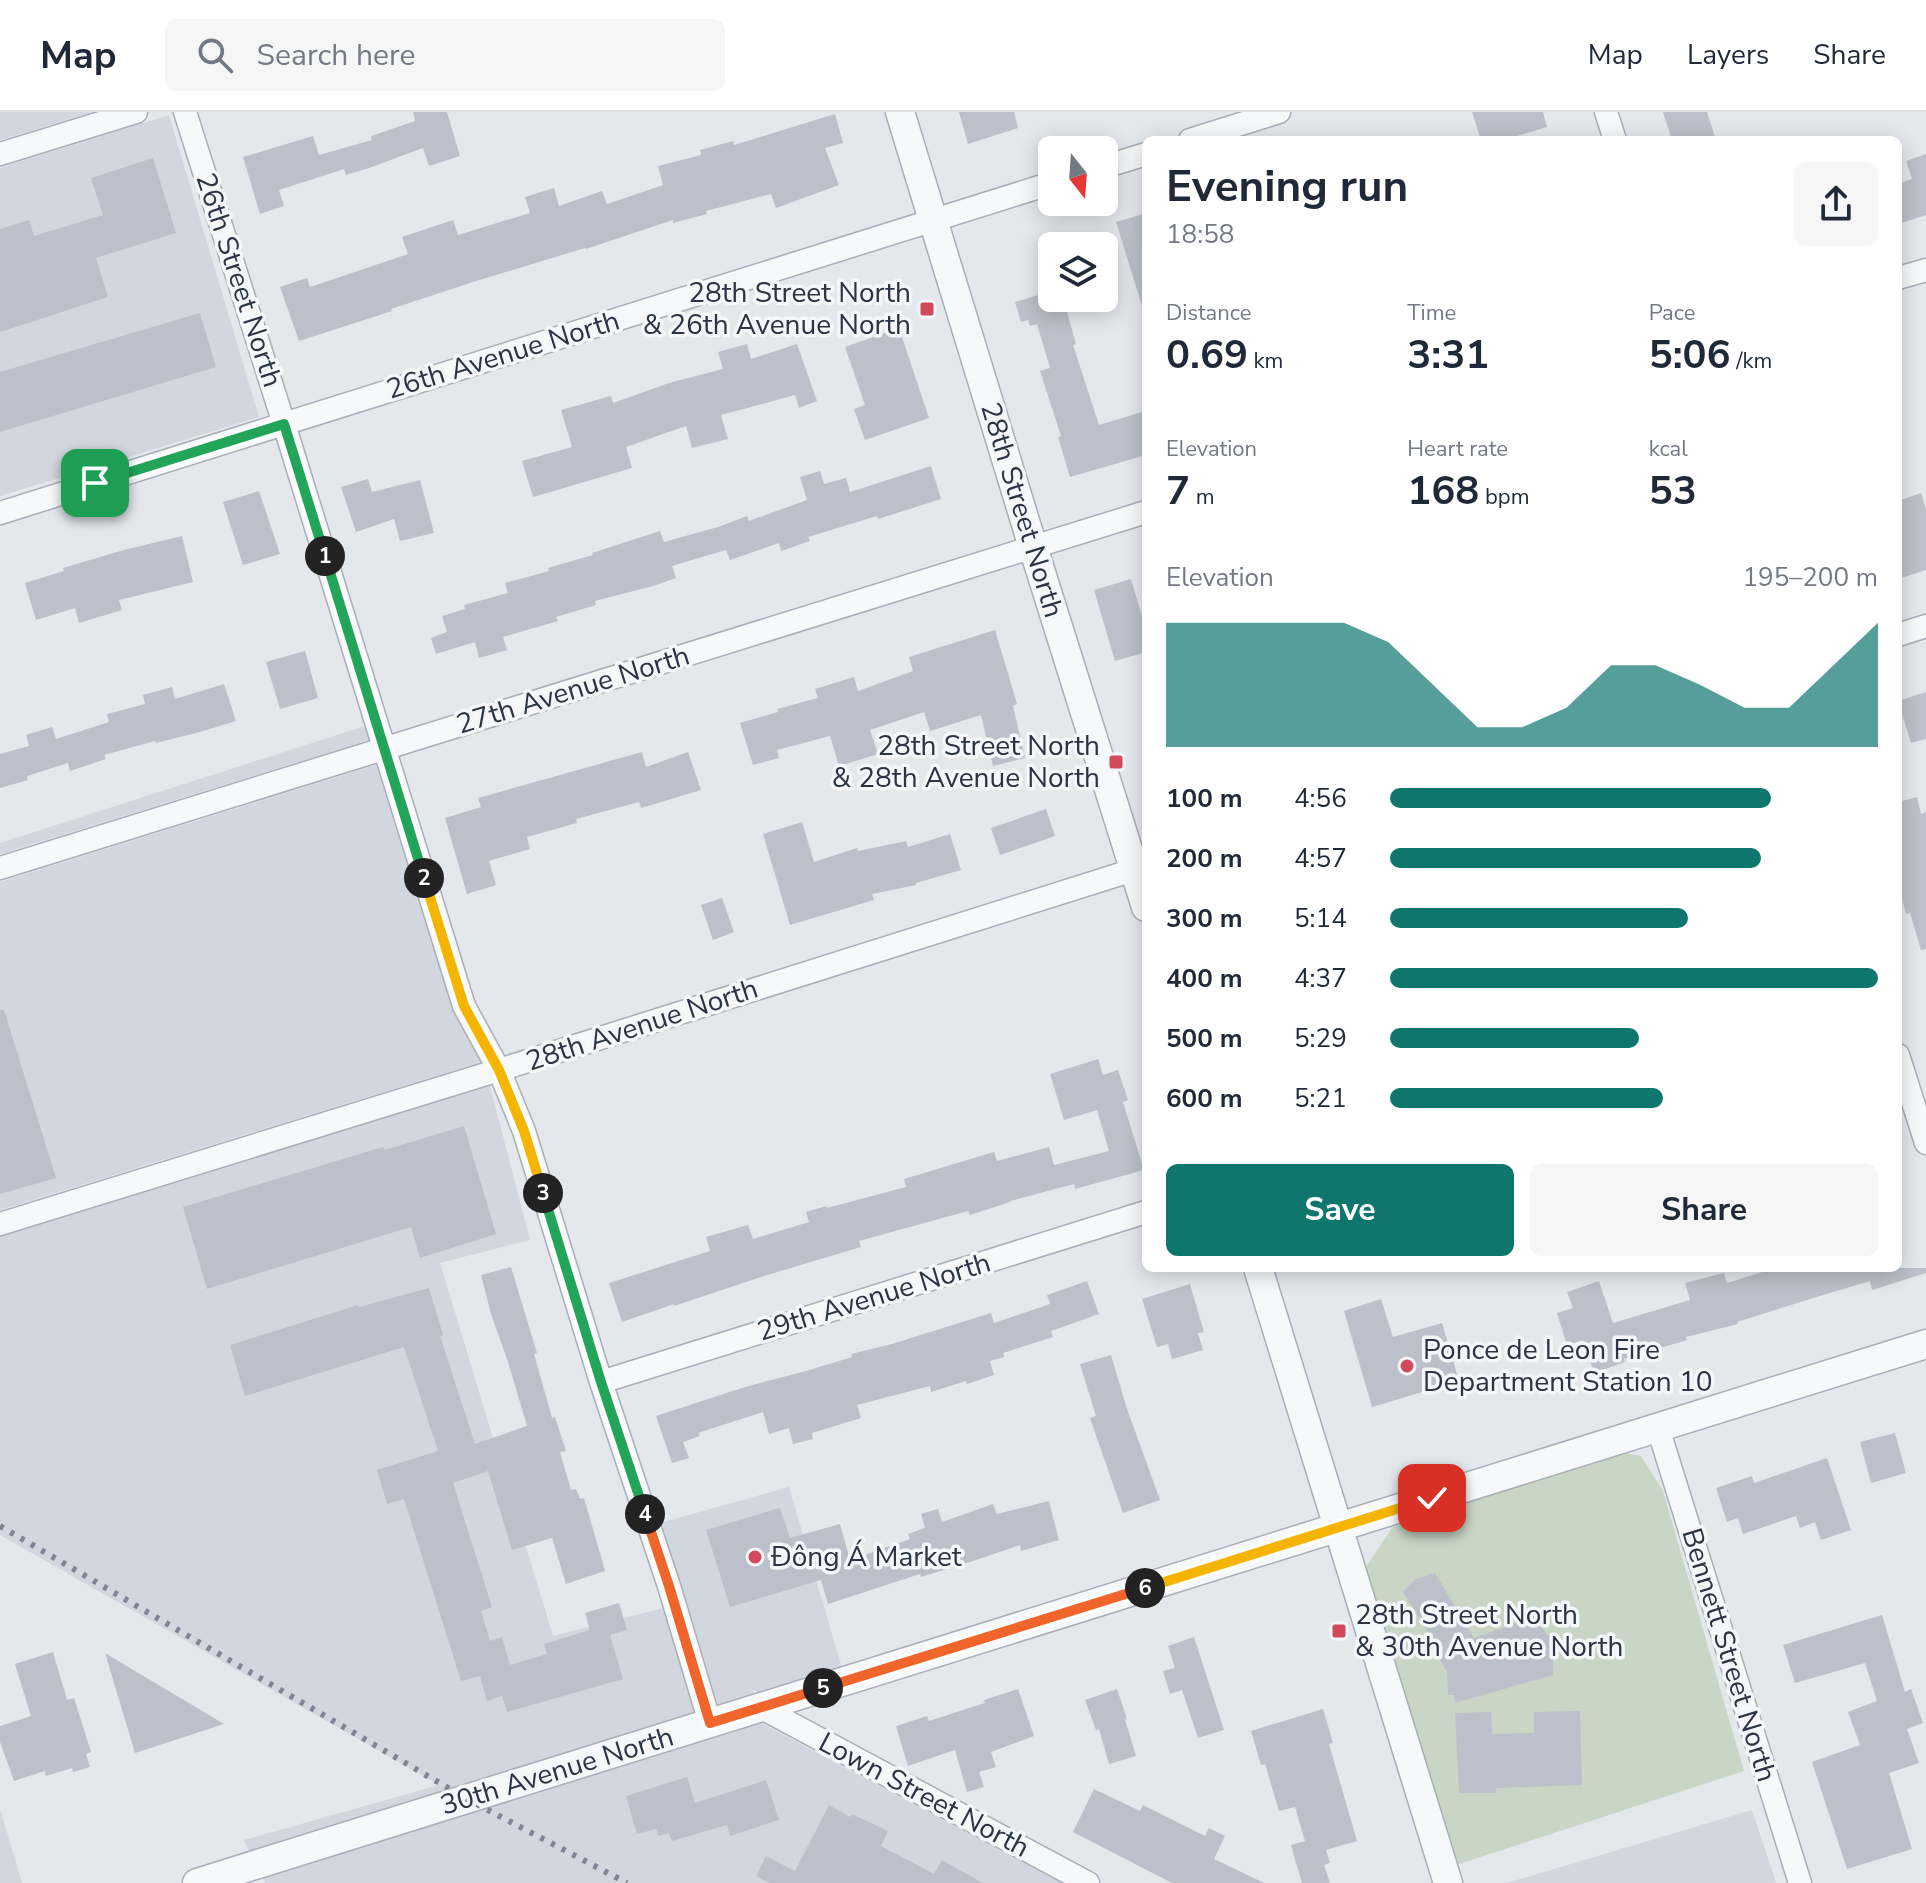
<!DOCTYPE html>
<meta charset="utf-8">
<style>
:root{--surface:#fff;--page:#f6f6f7;--text:#1f2937;--muted:#747a83;--line:#e0e1e3;--accent:#0f766e}
body{margin:0;font-family:"Nunito Sans",sans-serif;background:var(--page);color:var(--text);height:100vh;display:flex;flex-direction:column;font-size:30px;white-space:nowrap}
*{box-sizing:border-box;margin:0}
p{font-size:26px;color:var(--muted)}
.icon{flex:none;width:44px;height:44px;fill:none;stroke:currentColor;stroke-width:2;stroke-linecap:round;stroke-linejoin:round}
.map{position:relative;flex:1;overflow:hidden}
.panel{position:absolute;left:1142px;top:24px;width:760px;height:1136px;display:flex;flex-direction:column;background:var(--surface);border-radius:12px;box-shadow:0 4px 20px #0003}
.panel>*{flex:none}
.needle{width:52px;rotate:163deg}
.fabs{position:absolute;left:1038px;top:24px;display:grid;gap:16px}
.fabs a{display:grid;place-items:center;width:80px;height:80px;border-radius:12px;background:var(--surface);box-shadow:0 4px 20px #0003;font-size:40px}
.pin{position:absolute;display:grid;place-items:center;width:68px;height:68px;color:#fff;margin:-34px;border-radius:16px;box-shadow:0 4px 12px #0006}
.km{position:absolute;width:40px;height:40px;margin:-20px;border-radius:50%;background:#222;color:#fff;font-size:22px;line-height:40px;text-align:center}
.round{display:grid;place-items:center;flex:none;width:84px;height:84px;border-radius:12px;background:var(--page)}
.headline{display:flex;align-items:center;justify-content:space-between;height:136px;padding:0 24px}
h1{font-size:44px;font-weight:700;line-height:60px}
.stats{display:grid;grid-template-columns:repeat(3,1fr);gap:12px;height:136px;padding:8px 24px}
.stats div{display:grid;align-content:center}
.stats b{font-size:40px;font-weight:700}
.stats small{font-size:22px;font-weight:400}
.stats p{font-size:22px}
.chart{height:224px;padding:16px 24px}
.chart p{display:flex;justify-content:space-between}
.chart svg{width:100%;height:144px;margin-top:8px;fill:var(--accent);opacity:.7}
.primary-button{display:flex;gap:16px;margin-top:auto;padding:16px 24px}
.primary-button a{flex:1;height:92px;border-radius:12px;background:var(--accent);color:#fff;font-size:32px;font-weight:700;line-height:92px;text-align:center}
.primary-button a+a{background:var(--page);color:var(--text)}
ul{padding:0 24px;list-style:none;font-size:26px}
li{display:grid;grid-template-columns:128px 96px 1fr;align-items:center;height:60px}
li i{height:20px;border-radius:10px;background:var(--accent)}
header{display:flex;align-items:center;gap:48px;box-sizing:border-box;height:112px;padding:0 40px;background:var(--surface);border-bottom:2px solid var(--line)}
header strong{font-size:38px}
nav{display:flex;gap:44px;margin-inline-start:auto;font-size:28px}
.search{width:560px;height:72px;background:var(--page);display:flex;align-items:center;gap:20px;box-sizing:border-box;padding:0 28px;border-radius:12px;color:var(--muted);font-size:30px}
.map>svg:first-child{display:block}
.built{fill:#d2d6de}
.green{fill:#c9d6c5}
.building{fill:#bbc0ca}
.lines{fill:none;stroke-linecap:round;stroke-linejoin:round}
.minor-casing{stroke:#a9aeb7;stroke-width:25}
.tertiary-casing{stroke:#a9aeb7;stroke-width:31}
.minor{stroke:#f7f8fa;stroke-width:22}
.tertiary{stroke:#f7f8fa;stroke-width:28}
.rail{stroke:#7d8696;stroke-width:6;stroke-dasharray:4 8;stroke-linecap:butt}
.split-1-casing{stroke:#fff;stroke-width:16}
.split-2-casing{stroke:#fff;stroke-width:16}
.split-3-casing{stroke:#fff;stroke-width:16}
.split-4-casing{stroke:#fff;stroke-width:16}
.split-5-casing{stroke:#fff;stroke-width:16}
.split-6-casing{stroke:#fff;stroke-width:16}
.split-7-casing{stroke:#fff;stroke-width:16}
.split-1{stroke:#22a559;stroke-width:10}
.split-2{stroke:#22a559;stroke-width:10}
.split-3{stroke:#f5b400;stroke-width:10}
.split-4{stroke:#22a559;stroke-width:10}
.split-5{stroke:#f0652b;stroke-width:10}
.split-6{stroke:#f0652b;stroke-width:10}
.split-7{stroke:#f5b400;stroke-width:10}
.poi-dot{fill:#d1495b;stroke:#f4f6f9;stroke-width:3}
.labels{text-anchor:middle;dominant-baseline:central;stroke-width:7;stroke-linejoin:round;paint-order:stroke}
.street-label{font-size:28px;fill:#2b3445;stroke:#f4f6f9}
.poi-label{font-size:28px;fill:#2b3445;stroke:#f4f6f9;text-anchor:start}
</style>
<header>
<strong>Map</strong>
<div class="search"><svg class="icon" aria-label="search" viewBox="0 0 24 24"><circle cx="10" cy="10" r="6"/><path d="M15 15l6 6"/></svg>Search here</div>
<nav><a>Map</a><a>Layers</a><a>Share</a></nav>
</header>
<div class="map">
<svg width="1926" height="1771" viewBox="0 0 1926 1771">
<rect width="100%" height="100%" fill="#e4e7ec"/>
<path class="built" d="M0,0H92L0,28Z
M169,3L259,305L0,384V56Z
M365,614L369,628L0,742V731Z
M376,653L453,897L481,950L0,1098V770Z
M490,974L530,1128L440,1151L553,1524L663,1496L695,1602L250,1741L244,1728L439,1673L0,1423V1125Z
M789,1375L842,1556L760,1582L754,1578L751,1585L717,1595L680,1470L660,1411Z
M759,1610L1062,1771H265L262,1765Z
M0,1697L22,1771H23H0Z
M1752,1698L1776,1771H1507Z"/>
<path class="green" d="M1620,1340L1641,1344L1663,1379L1744,1659L1453,1754L1366,1455L1392,1416L1425,1402Z"/>
<path class="building" d="M413,0H447L460,44L429,54L423,36L369,56L346,63L344,57L279,78L284,94L260,102L243,45L313,24L319,43L372,28L371,24L415,9Z
M959,0H1014L1018,16L968,32Z
M1472,0H1543L1547,15L1504,28H1481Z
M1663,0H1707L1716,28H1672Z
M835,2L843,31L825,36L839,73L776,96L771,82L706,99L707,102L673,111V108L586,137L585,136L473,170L391,197L392,199L299,229L280,175L307,166L310,175L408,142L402,125L453,108L458,123L530,101L525,85L554,76L559,94L602,79L607,92L663,73L658,54L701,43L700,38L733,29L734,33Z
M1926,42V103L1898,112V72L1912,67L1906,49Z
M153,46L176,121L96,146L108,185L0,220V117L29,108L34,124L103,103L91,66Z
M1146,101V193L1142,194L1116,110Z
M1052,179V186H1063L1076,232L1073,233L1099,313L1142,300L1146,314V343L1070,365L1058,325L1061,324L1040,259L1050,256L1037,212L1030,214L1028,208L1021,210L1015,190Z
M200,201L216,255L0,320V260Z
M899,216L929,306L865,328L854,297L865,293L845,235Z
M747,232L751,247L797,232L817,289L799,296L795,283L721,303L728,327L692,336L686,314L626,335L632,356L533,385L522,349L572,335L561,298L611,284L613,291L669,271L723,257L718,240Z
M931,354L941,387L878,407L877,404L808,425L810,429L781,439L779,431L730,448L726,438L672,454L676,466L653,474L595,489L596,493L556,505L558,509L503,525L507,538L479,546L475,530L436,542L431,526L447,520L442,504L465,497L464,493L508,481L505,471L549,459L548,456L593,443L592,441L660,419L664,430L718,415L747,404L749,409L807,388L800,365L820,359L824,372L846,366L850,380Z
M368,367L372,380L420,368L434,421L400,429L394,407L356,420L341,375Z
M259,379L280,442L243,453L223,390Z
M1921,381L1926,397V458L1898,467V389Z
M182,424L193,470L119,488L122,498L79,511L75,496L36,508L25,471L64,459L63,456L124,438Z
M1131,467L1146,518V540L1115,549L1094,478Z
M995,518L1017,592L1013,594L1025,646L993,654L981,603L930,619L924,600L870,618L878,642L839,654L830,624L777,638L779,646L753,653L740,611L778,600L777,597L818,586L815,577L854,565L858,579L913,559L909,545Z
M305,539L318,586L280,597L266,550Z
M224,572L236,609L200,620L156,631L155,629L104,643L106,647L70,659L68,651L27,664L28,668L0,676V642L29,634L26,623L52,615L56,627L109,610L107,602L145,592L143,583L172,575L175,587Z
M1926,580V627L1911,631L1898,589Z
M642,640L646,655L688,640L701,678L641,696L639,690L576,707L577,711L527,725L530,737L489,749L496,773L467,782L445,706L481,695L478,686Z
M1917,685L1921,702L1926,700V837L1921,838L1910,801L1906,802L1898,771V690Z
M1046,697L1055,724L1000,743L991,716Z
M802,710L814,750L857,736L858,739L906,729L908,735L950,722L961,758L916,771V773L872,782L874,788L790,813L763,722Z
M722,786L734,820L713,828L701,793Z
M0,898H4L56,1066L0,1082Z
M1098,947L1103,963L1118,958L1128,988L1123,990L1144,1058L1075,1077L1074,1072L1010,1089V1090L970,1103L968,1099L859,1129L861,1135L764,1164L674,1194V1192L622,1210L609,1171L710,1139L706,1125L748,1113L753,1127L809,1110L806,1100L826,1094L827,1096L906,1075L904,1067L994,1040L997,1049L1049,1035L1054,1053L1109,1039L1097,998L1064,1008L1050,962Z
M464,1014L496,1122L420,1146L411,1115L207,1177L183,1095L383,1035L385,1038Z
M511,1155L537,1241L534,1242L552,1306L555,1305L566,1339L560,1340L571,1378L576,1377L580,1387L584,1386L605,1459L566,1472L552,1426L512,1438L488,1359L453,1371L492,1495L481,1499L490,1529L502,1525L510,1553L547,1542L544,1532L590,1518L585,1501L619,1491L627,1518L610,1523L623,1567L507,1600L502,1584L487,1589L480,1564L461,1569L404,1387L387,1392L377,1358L438,1339L404,1235L245,1284L230,1233L358,1193L359,1195L429,1176L443,1223L440,1224L475,1332L527,1314L508,1250L491,1202L481,1163Z
M1775,1156H1926V1161L1872,1178L1870,1169L1810,1187L1737,1210L1738,1212L1686,1225L1687,1228L1624,1247L1625,1250L1594,1261L1583,1228L1567,1233L1557,1201L1573,1196L1567,1180L1599,1169L1613,1211L1690,1188L1685,1171L1724,1161L1727,1171Z
M1087,1169L1099,1202L1051,1219L1053,1225L1003,1241L1004,1245L990,1249L994,1263L967,1272L966,1269L931,1280L930,1274L857,1293L861,1306L812,1321L813,1327L793,1332L789,1316L769,1322L763,1300L698,1321L700,1324L683,1330L689,1346L672,1351L656,1304L745,1275L806,1259L852,1245L851,1242L892,1232L991,1201L994,1211L1050,1192L1047,1183Z
M1190,1172L1204,1220L1198,1221L1203,1238L1172,1247L1168,1232L1157,1235L1142,1187Z
M1381,1187L1393,1225L1442,1211L1459,1269L1372,1295L1344,1199Z
M1111,1243L1126,1294L1160,1388L1123,1401L1090,1306L1096,1304L1080,1252Z
M1895,1321L1906,1361L1871,1371L1860,1330Z
M1827,1346L1851,1418L1821,1428L1815,1410L1800,1416L1796,1404L1743,1422L1738,1406L1727,1410L1716,1376L1752,1364L1754,1371Z
M1049,1389L1059,1428L1021,1439L1020,1433L970,1450L921,1465L920,1462L828,1492L821,1468L730,1495L706,1418L780,1396L790,1426L840,1412L850,1448L910,1427L908,1422L925,1416L921,1402L938,1397L942,1410L993,1392L997,1402Z
M1435,1461L1474,1526L1535,1504L1547,1523H1554L1559,1538L1553,1540V1563L1455,1591L1454,1583H1448L1447,1560L1438,1545L1442,1543L1403,1480L1416,1467Z
M1882,1503L1905,1580L1911,1577L1923,1611L1907,1617L1919,1651L1889,1661L1912,1737L1847,1757L1812,1650L1860,1633L1848,1600L1877,1589L1865,1551L1795,1571L1783,1533Z
M1194,1525L1224,1618L1198,1626L1182,1578L1170,1582L1163,1559L1175,1556L1168,1534Z
M53,1540L67,1588L74,1586L91,1640L86,1642L90,1655L73,1660L72,1656L46,1664L45,1659L14,1669L0,1630V1614L31,1604L15,1552Z
M105,1541L224,1612L135,1641Z
M1018,1577L1034,1624L991,1640L996,1655L979,1660L984,1675L967,1680L955,1638L908,1654L896,1614L927,1604L929,1609L985,1591L984,1588Z
M1117,1577L1127,1607L1125,1608L1136,1644L1109,1652L1099,1617L1096,1618L1085,1588Z
M1323,1597L1333,1631L1329,1632L1357,1729L1326,1738L1330,1751L1324,1753L1330,1771H1302L1291,1733L1305,1729L1295,1695L1279,1699L1265,1652L1261,1653L1251,1619Z
M1580,1599L1582,1673L1496,1676V1681H1459L1455,1601L1491,1600L1492,1622L1534,1621V1600Z
M687,1665L695,1691L766,1668L779,1708L730,1724L727,1713L672,1729L669,1721L659,1724L656,1717L637,1722L626,1684Z
M1094,1677L1140,1699L1143,1693L1205,1724L1209,1716L1225,1724L1214,1747L1264,1771H1172L1073,1720Z
M829,1693L850,1705L852,1702L888,1719L881,1734L934,1762L942,1748L983,1771H769L756,1764L766,1744L795,1759Z"/>
<g class="lines">
<g class="minor-casing">
<path id="minor" d="M185,0L284,312L464,894L499,958L524,1019L601,1270L669,1474L710,1611
M1606,0L1615,28
M1190,28L1279,0
M0,42L136,0
M1104,55L1146,42
M1898,166L1926,158
M0,401L1052,71
M1898,523L1926,514
M0,756L1146,400
M1898,943L1926,1031
M0,1112L499,958L1146,754
M601,1270L1146,1100
M1658,1316L1800,1771
M760,1595L1088,1771"/>
</g>
<g class="tertiary-casing">
<path id="tertiary" d="M900,0L1033,435L1146,795
M1258,1156L1448,1771
M197,1771L1926,1232"/>
</g>
<use href="#minor" class="minor"/>
<use href="#tertiary" class="tertiary"/>
<path class="rail" d="M0,1414L467,1687L627,1771"/>
</g>
<g class="lines">
<g class="split-1-casing">
<path id="split-1" d="M95,371L284,312L325,444"/>
</g>
<g class="split-2-casing">
<path id="split-2" d="M325,444L424,766"/>
</g>
<g class="split-3-casing">
<path id="split-3" d="M424,766L464,894L499,958L524,1019L543,1081"/>
</g>
<g class="split-4-casing">
<path id="split-4" d="M543,1081L601,1270L645,1402"/>
</g>
<g class="split-5-casing">
<path id="split-5" d="M645,1402L669,1474L710,1611L823,1576"/>
</g>
<g class="split-6-casing">
<path id="split-6" d="M823,1576L1145,1476"/>
</g>
<g class="split-7-casing">
<path id="split-7" d="M1145,1476L1432,1386"/>
</g>
<use href="#split-1" class="split-1"/>
<use href="#split-2" class="split-2"/>
<use href="#split-3" class="split-3"/>
<use href="#split-4" class="split-4"/>
<use href="#split-5" class="split-5"/>
<use href="#split-6" class="split-6"/>
<use href="#split-7" class="split-7"/>
</g>
<g class="poi-dot">
<rect x="919" y="189" width="16" height="16" rx="4"/>
<rect x="1108" y="642" width="16" height="16" rx="4"/>
<circle cx="1407" cy="1254" r="8"/>
<circle cx="755" cy="1445" r="8"/>
<rect x="1331" y="1511" width="16" height="16" rx="4"/>
</g>
<g class="labels">
<g class="street-label">
<text transform="translate(239 168) rotate(72)">26th Street North</text>
<text transform="translate(503 243) rotate(-17)">26th Avenue North</text>
<text transform="translate(1022 398) rotate(73)">28th Street North</text>
<text transform="translate(573 578) rotate(-17)">27th Avenue North</text>
<text transform="translate(642 913) rotate(-18)">28th Avenue North</text>
<text transform="translate(874 1185) rotate(-17)">29th Avenue North</text>
<text transform="translate(1729 1543) rotate(73)">Bennett Street North</text>
<text transform="translate(557 1659) rotate(-17)">30th Avenue North</text>
<text transform="translate(924 1683) rotate(28)">Lown Street North</text>
</g>
<g class="poi-label">
<text x="911" y="181" text-anchor="end">28th Street North<tspan x="911" dy="32">&amp; 26th Avenue North</tspan></text>
<text x="1100" y="634" text-anchor="end">28th Street North<tspan x="1100" dy="32">&amp; 28th Avenue North</tspan></text>
<text x="1423" y="1238">Ponce de Leon Fire<tspan x="1423" dy="32">Department Station 10</tspan></text>
<text x="771" y="1445">Đông Á Market</text>
<text x="1355" y="1503">28th Street North<tspan x="1355" dy="32">&amp; 30th Avenue North</tspan></text>
</g>
</g>
</svg>
<div class="fabs">
<a><svg class="needle" viewBox="-14 -14 28 28"><path d="M0-13l5 13h-10z" fill="#e53935"/><path d="M0 13l5-13h-10z" fill="#747a83"/></svg></a>
<a><svg class="icon" aria-label="layers" viewBox="0 0 24 24"><path d="M12 4l9 5-9 5-9-5zM3 14l9 5 9-5"/></svg></a>
</div>
<div class="pin" style="left:95px;top:371px;background:#1e9e55"><svg class="icon" aria-label="arrive" viewBox="0 0 24 24"><path d="M6 21V4h12l-3 4 3 4H6"/></svg></div>
<div class="pin" style="left:1432px;top:1386px;background:#d93025"><svg class="icon" aria-label="check" viewBox="0 0 24 24"><path d="M5 12l5 5 9-10"/></svg></div>
<b class="km" style="left:325px;top:444px">1</b>
<b class="km" style="left:424px;top:766px">2</b>
<b class="km" style="left:543px;top:1081px">3</b>
<b class="km" style="left:645px;top:1402px">4</b>
<b class="km" style="left:823px;top:1576px">5</b>
<b class="km" style="left:1145px;top:1476px">6</b>
<section class="panel">
<div class="headline"><div><h1>Evening run</h1><p>18:58</p></div><a class="round"><svg class="icon" aria-label="share" viewBox="0 0 24 24"><path d="M12 15V3M7 8l5-5 5 5M5 13v7h14v-7"/></svg></a></div>
<div class="stats">
<div><p>Distance</p><b>0.69<small> km</small></b></div>
<div><p>Time</p><b>3:31</b></div>
<div><p>Pace</p><b>5:06<small> /km</small></b></div>
</div>
<div class="stats">
<div><p>Elevation</p><b>7<small> m</small></b></div>
<div><p>Heart rate</p><b>168<small> bpm</small></b></div>
<div><p>kcal</p><b>53</b></div>
</div>
<div class="chart"><p><span>Elevation</span>195–200 m</p>
<svg viewBox="0 0 160 44" preserveAspectRatio="none"><path d="M0 44V6L10 6L20 6L30 6L40 6L50 12L60 25L70 38L80 38L90 32L100 19L110 19L120 25L130 32L140 32L150 19L160 6V44z"/></svg>
</div>
<ul>
<li><b>100 m</b>4:56<i style="width:78%"></i></li>
<li><b>200 m</b>4:57<i style="width:76%"></i></li>
<li><b>300 m</b>5:14<i style="width:61%"></i></li>
<li><b>400 m</b>4:37<i style="width:100%"></i></li>
<li><b>500 m</b>5:29<i style="width:51%"></i></li>
<li><b>600 m</b>5:21<i style="width:56%"></i></li>
</ul>
<div class="primary-button"><a>Save</a><a>Share</a></div>
</section>
</div>
